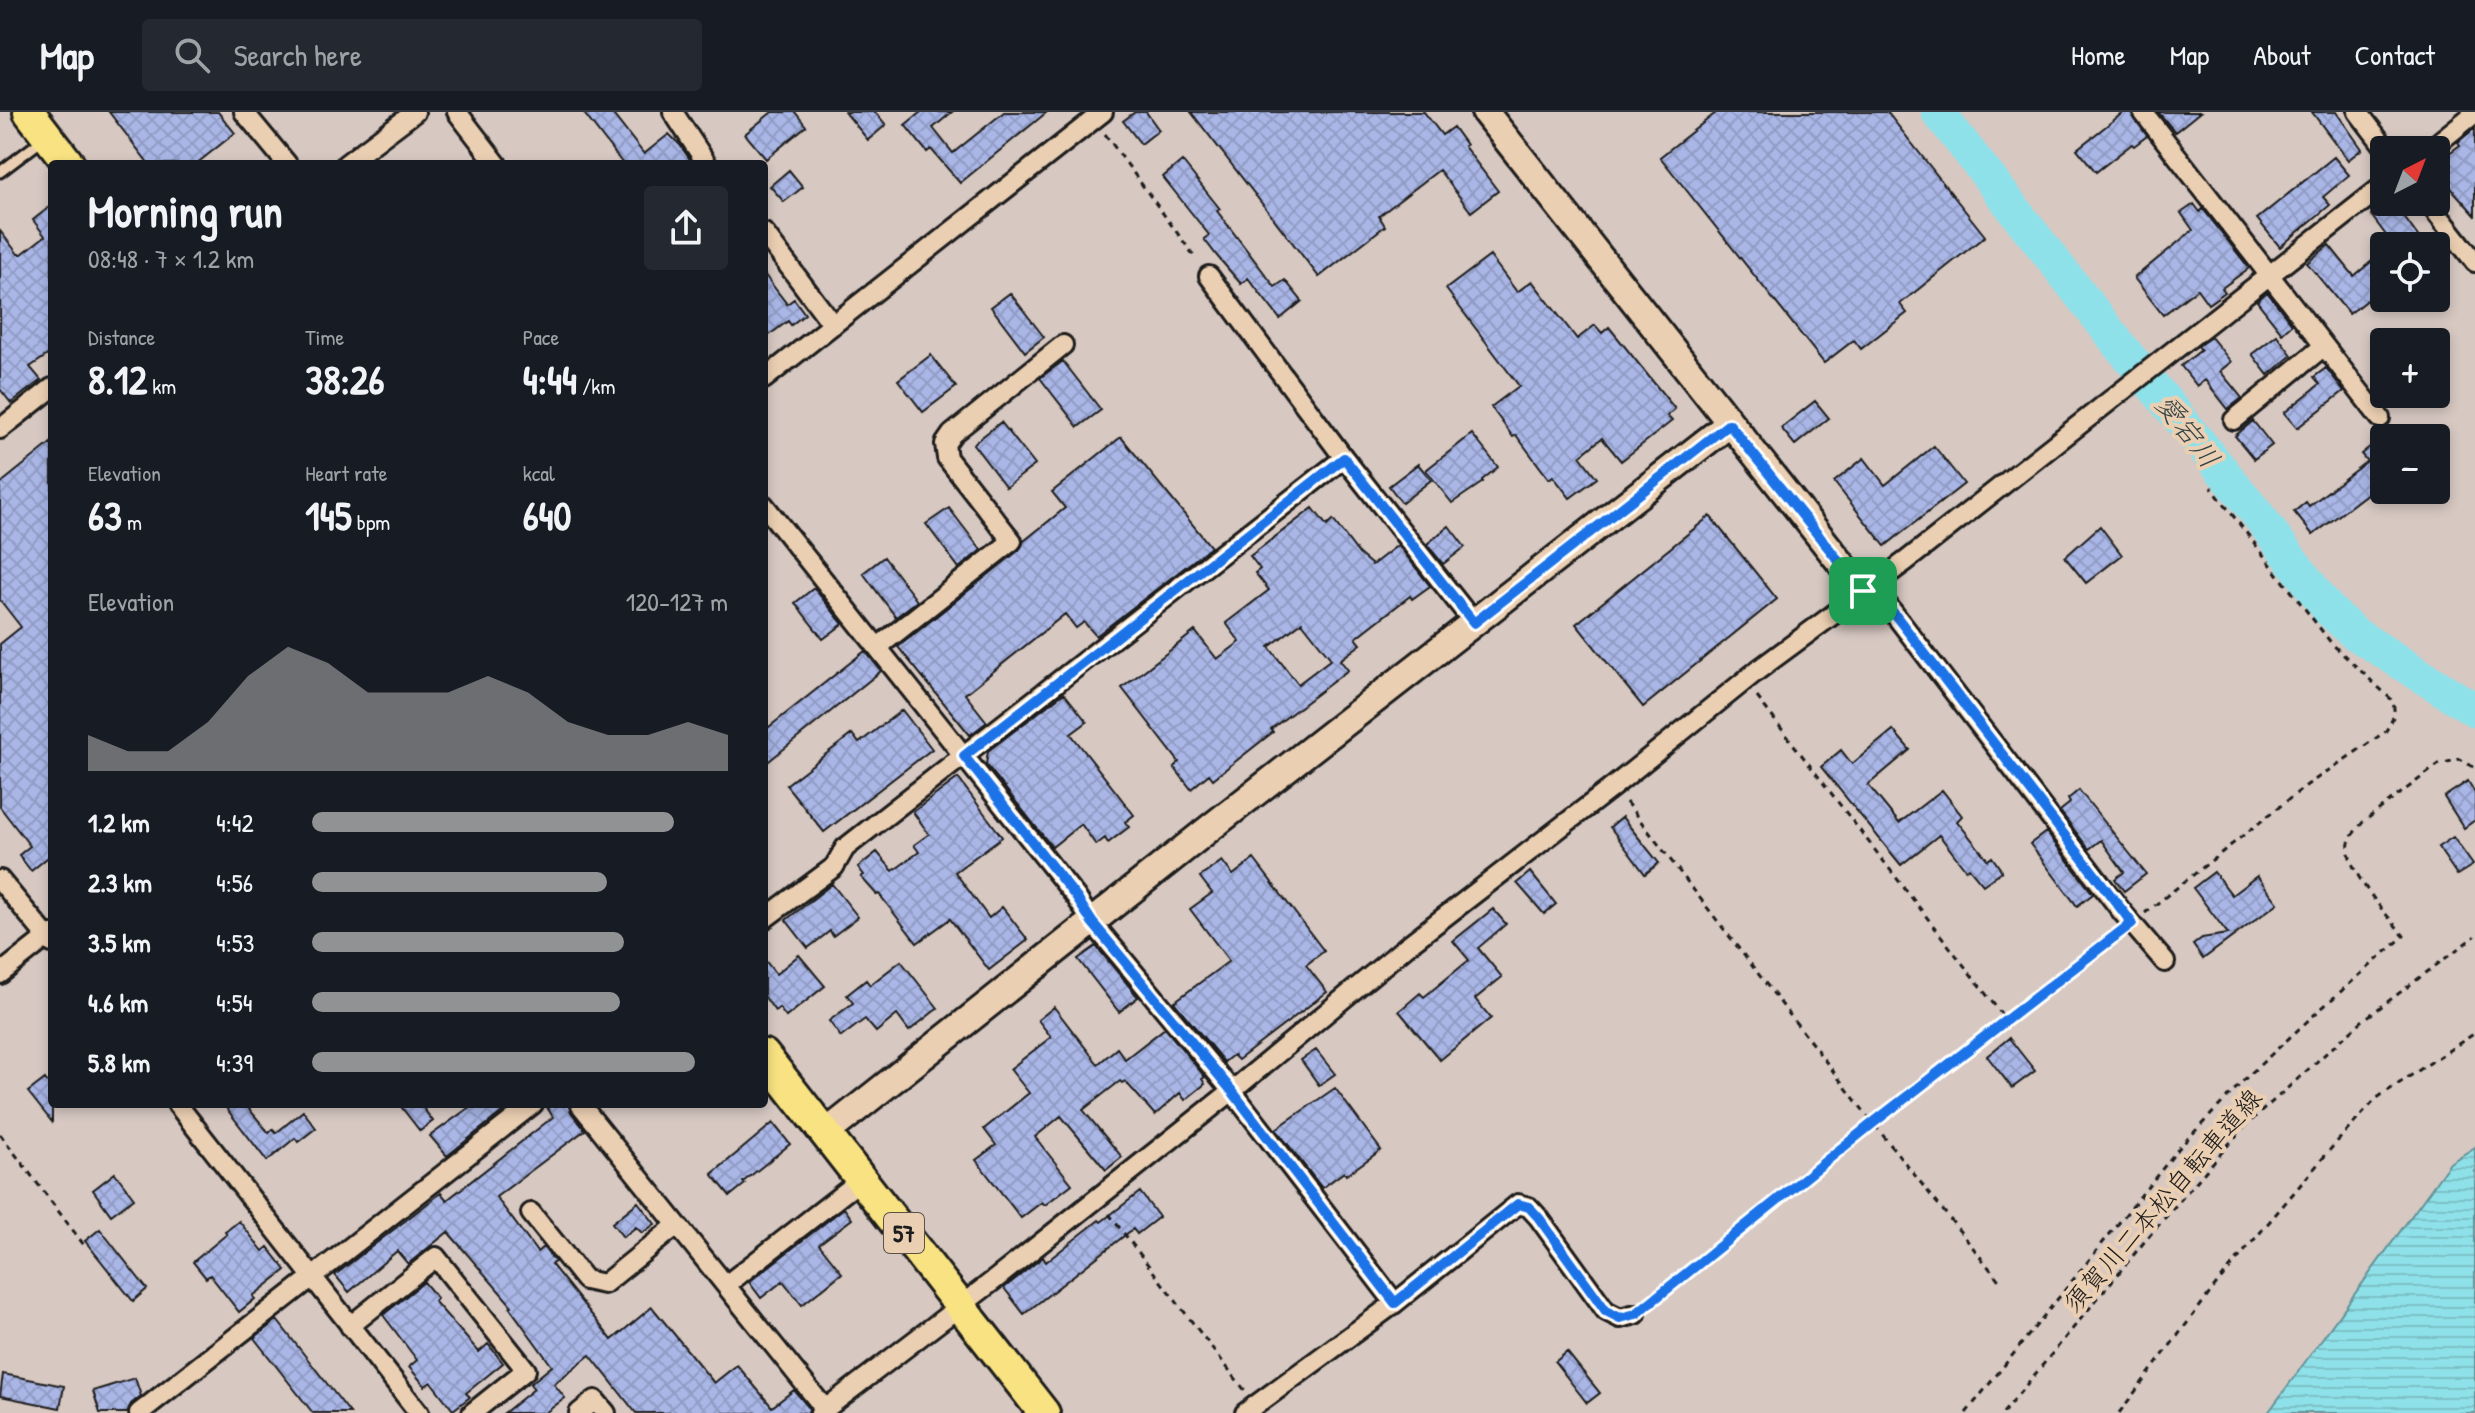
<!DOCTYPE html>
<meta charset="utf-8">
<style>
:root{--surface:#171b24;--page:#242831;--text:#f1f3f6;--muted:#9ea1a6;--line:#363941;--accent:#919294}
body{margin:0;font-family:"Patrick Hand","Klee One",sans-serif;background:var(--page);color:var(--text);height:100vh;display:flex;flex-direction:column;font-size:30px;white-space:nowrap}
*{box-sizing:border-box;margin:0}
p{font-size:26px;color:var(--muted)}
.icon{flex:none;width:44px;height:44px;fill:none;stroke:currentColor;stroke-width:2;stroke-linecap:round;stroke-linejoin:round}
.map{position:relative;flex:1;overflow:hidden}
.sheet{position:absolute;left:48px;top:48px;width:720px;height:948px;display:flex;flex-direction:column;background:var(--surface);border-radius:8px;box-shadow:0 4px 12px #0003}
.sheet>*{flex:none}
.needle{width:52px;rotate:42deg}
.controls{position:absolute;left:2370px;top:24px;display:grid;gap:16px}
.controls a{display:grid;place-items:center;width:80px;height:80px;border-radius:8px;background:var(--surface);box-shadow:0 4px 12px #0003;font-size:40px}
.pin{position:absolute;display:grid;place-items:center;width:68px;height:68px;color:#fff;margin:-34px;border-radius:16px;box-shadow:0 4px 12px #0006}
.round{display:grid;place-items:center;flex:none;width:84px;height:84px;border-radius:8px;background:var(--page)}
.head{display:flex;align-items:center;justify-content:space-between;height:136px;padding:0 40px}
h1{font-size:44px;font-weight:700;line-height:60px}
.metrics{display:grid;grid-template-columns:repeat(3,1fr);gap:12px;height:136px;padding:8px 40px}
.metrics div{display:grid;align-content:center}
.metrics b{font-size:40px;font-weight:700}
.metrics small{font-size:22px;font-weight:400}
.metrics p{font-size:22px}
.chart{height:224px;padding:16px 40px}
.chart p{display:flex;justify-content:space-between}
.chart svg{width:100%;height:144px;margin-top:8px;fill:var(--accent);opacity:.7}
ul{padding:0 40px;list-style:none;font-size:26px}
li{display:grid;grid-template-columns:128px 96px 1fr;align-items:center;height:60px}
li i{height:20px;border-radius:10px;background:var(--accent)}
header{display:flex;align-items:center;gap:48px;box-sizing:border-box;height:112px;padding:0 40px;background:var(--surface);border-bottom:2px solid var(--line)}
header strong{font-size:38px}
nav{display:flex;gap:44px;margin-inline-start:auto;font-size:28px}
.search{width:560px;height:72px;background:var(--page);display:flex;align-items:center;gap:20px;box-sizing:border-box;padding:0 28px;border-radius:8px;color:var(--muted);font-size:30px}
.map>svg:first-child{display:block}
.water{fill:url(#water-rules);stroke:#619297;stroke-width:2}
.lines{fill:none;stroke-linecap:round;stroke-linejoin:round}
.river{stroke:#8fe1e9;stroke-width:34}
.building{fill:url(#building-cross-hatch);stroke:#1c1c1c;stroke-width:2;fill-rule:evenodd}
.lane-casing{stroke:#1c1c1c;stroke-width:15}
.street-casing{stroke:#1c1c1c;stroke-width:24}
.secondary-casing{stroke:#1c1c1c;stroke-width:32}
.primary-casing{stroke:#1c1c1c;stroke-width:36}
.path{stroke:#1c1c1c;stroke-width:3;stroke-dasharray:6 6;stroke-linecap:butt}
.lane{stroke:#ebcfb2;stroke-width:9}
.street{stroke:#ebcfb2;stroke-width:18}
.secondary{stroke:#ebcfb2;stroke-width:26}
.primary{stroke:#f8e281;stroke-width:30}
.route-casing{stroke:#fff;stroke-width:16}
.route{stroke:#1a73e8;stroke-width:10}
.labels{text-anchor:middle;dominant-baseline:central;stroke-width:8;stroke-linejoin:round;paint-order:stroke}
.shield{fill:#ebcfb2;stroke:#5a5249;stroke-width:2}
.shield-label{font-size:24px;font-weight:bold;fill:#1c1c1c}
.street-label{font-size:26px;fill:#1c1c1c;stroke:#ebcfb2}
.water-label{font-size:28px;font-style:italic;fill:#334345;stroke:#ebcfb2}
</style>
<header>
<strong>Map</strong>
<div class="search"><svg class="icon" aria-label="search" viewBox="0 0 24 24"><circle cx="10" cy="10" r="6"/><path d="M15 15l6 6"/></svg>Search here</div>
<nav><a>Home</a><a>Map</a><a>About</a><a>Contact</a></nav>
</header>
<div class="map">
<svg width="2475" height="1301" viewBox="0 0 2475 1301">
<defs>
<pattern id="water-rules" width="6" height="5" patternUnits="userSpaceOnUse" patternTransform="scale(2)"><rect width="6" height="5" fill="#8fe1e9"/><path d="M0 2.5h6" fill="none" stroke="#7bc0c7"/></pattern>
<pattern id="building-cross-hatch" width="8" height="8" patternUnits="userSpaceOnUse" patternTransform="scale(2)"><rect width="8" height="8" fill="#a9b6e6"/><path d="M0 0l8 8M0 8l8-8" fill="none" stroke="#919cc5"/></pattern>
</defs>
<rect width="100%" height="100%" fill="#d7c8c2"/>
<filter id="ink" filterUnits="userSpaceOnUse"><feTurbulence type="fractalNoise" baseFrequency=".0125" numOctaves="2"/><feDisplacementMap in="SourceGraphic" scale="16" xChannelSelector="R" yChannelSelector="G"/><feConvolveMatrix kernelMatrix="1 2 1 2 8 2 1 2 1" color-interpolation-filters="sRGB"/></filter>
<g filter="url(#ink)">
<path class="water" d="M2475,1035V1301H2268L2450,1051Z"/>
<g class="lines">
<path class="river" d="M1938,0L2121,235L2252,395L2329,498L2354,521L2475,598"/>
</g>
<path class="building" d="M109,0H218L235,21L196,52H149Z
M583,0H611L644,42L669,22L680,33L693,52H623Z
M772,0H795L806,14L766,47L745,22Z
M845,0H875L886,13L868,28Z
M921,0H952L933,16L953,41L1004,0H1047L960,71L931,37L927,40L905,13Z
M1135,0H1146L1159,18L1141,32L1123,9Z
M1191,0H1424L1442,23L1453,15L1466,33L1464,34L1498,79L1471,100L1439,58L1379,104L1385,114L1319,165Z
M1717,0H1887L1985,124L1900,192L1907,201L1861,237L1854,228L1824,251L1660,45Z
M2124,0H2131L2147,24L2134,34L2132,32L2096,60L2077,37Z
M2158,0H2200L2175,20Z
M2312,0H2336L2362,37L2348,48Z
M2475,16V103L2436,59V51L2460,33L2458,30Z
M2334,45L2349,63L2323,85L2330,93L2280,135L2257,107Z
M1182,49L1220,97L1217,99L1275,175L1285,168L1302,189L1280,207L1248,166L1241,172L1217,144L1204,127L1209,123L1163,65Z
M789,58L803,75L784,90L770,74Z
M2382,90H2393L2425,134H2394L2371,103L2376,99L2374,96Z
M2194,92L2200,100L2203,97L2249,156L2222,176L2225,180L2208,192L2197,177L2163,203L2134,166L2193,118L2181,101Z
M52,93V240L30,255L41,268L11,291L0,277V119L18,142H22L45,124L33,108Z
M2329,133L2354,164L2384,139V174L2349,202L2307,151Z
M1490,144L1517,180L1532,169L1577,227L1595,213L1602,221L1609,215L1675,297L1667,304L1672,309L1621,349L1602,326L1580,344L1597,366L1570,386L1553,364L1549,367L1516,323L1513,325L1491,295L1519,274L1446,177Z
M764,162L787,192L794,187L805,202L791,213L788,209L764,227Z
M2267,180L2292,212L2282,221L2257,189Z
M1010,181L1044,225L1025,240L991,195Z
M2277,223L2292,243L2268,263L2252,242Z
M2211,225L2231,250L2220,259L2242,286L2228,297L2205,268L2197,274L2181,254L2201,238L2198,234Z
M931,243L956,275L923,300L898,268Z
M1063,249L1101,298L1078,315L1040,266Z
M2326,256L2344,279L2297,316L2284,301L2320,272L2314,265Z
M1815,289L1829,306L1795,333L1781,316Z
M2253,309L2272,333L2254,347L2235,324Z
M1001,310L1035,353L1006,375L973,332Z
M1472,322L1498,355L1482,368L1483,370L1452,391L1426,358Z
M2384,323V370L2378,362L2371,367L2377,374L2313,423L2294,400L2306,390L2309,394L2367,349L2361,342Z
M1121,325L1211,435L1096,524L1084,510L1076,516L1065,502L965,582L987,610L970,623L898,535L1019,438L1024,429L1065,396L1052,380Z
M52,330V742L31,759L19,743L30,734L0,695V532L21,515L0,488V372Z
M1934,334L1964,372L1885,434L1834,370L1864,346L1885,373Z
M1418,352L1431,368L1402,391L1389,374Z
M949,396L981,438L959,456L926,412Z
M1313,396L1327,414L1333,408L1359,442L1372,453L1398,433L1430,474L1412,487L1410,484L1356,526L1361,532L1340,548L1348,558L1271,617L1273,620L1213,667L1209,662L1191,677L1174,655L1179,650L1122,576L1195,519L1217,547L1240,530L1226,511L1269,478L1255,461L1260,457L1250,444ZM1302,510L1331,547L1298,572L1269,535Z
M1710,404L1777,487L1643,595L1576,512Z
M1449,414L1465,435L1443,452L1427,432Z
M2100,414L2122,443L2086,471L2065,445Z
M884,445L917,489L896,505L863,461Z
M814,476L843,512L823,527L795,491Z
M865,539L881,559L764,653V619Z
M1064,581L1087,610L1071,622L1134,703L1125,710L1129,715L1108,731L1105,726L1096,733L1081,712L1052,735L986,652L988,639Z
M902,598L932,637L824,720L786,673L852,622L859,631Z
M1893,618L1910,638L1868,673L1899,711L1942,678L1962,704L1957,709L1988,748L1992,745L2002,759L1983,773L1969,756L1966,758L1939,723L1901,753L1821,655L1841,638L1852,652Z
M958,666L1002,725L955,760L989,806L1002,795L1028,828L989,858L950,807L917,831L879,782L877,783L861,765L864,763L858,755L877,740L893,759L919,740L914,733L929,722L913,700Z
M2468,669L2475,681V708L2464,716L2444,685Z
M2079,678L2146,762L2124,779L2115,767L2124,760L2101,728L2089,737L2060,699L2070,691L2068,687Z
M1622,705L1659,751L1645,762L1610,715Z
M2046,720L2093,782L2077,794L2030,732Z
M2453,725L2473,753L2457,763L2438,735Z
M1254,747L1324,839L1306,853L1327,880L1238,948L1233,943L1224,950L1174,890L1229,849L1190,797L1212,781L1200,765L1222,749L1233,763Z
M1530,760L1556,792L1544,802L1517,771Z
M2214,760L2232,783L2257,764L2278,791L2203,847L2193,833L2202,826L2228,822L2193,776Z
M832,772L858,805L833,824L830,819L808,836L786,808Z
M1493,797L1506,812L1478,836L1502,865L1475,887L1491,906L1440,948L1399,899L1420,881L1424,885L1469,848L1453,829Z
M1096,834L1138,885L1119,900L1078,847Z
M799,843L825,874L786,905L779,896L775,899L764,884V847L776,862Z
M901,849L938,896L909,919L897,903L876,920L865,907L841,925L829,909L853,891L847,883L866,868L870,873Z
M1054,895L1098,952L1117,936L1125,947L1165,916L1205,965L1202,967L1205,972L1185,988L1180,981L1155,1003L1125,969L1122,971L1120,969L1083,998L1122,1045L1106,1058L1061,1004L1035,1025L1072,1072L1045,1093L1042,1090L1021,1106L976,1048L996,1033L984,1017L1029,981L1010,957L1051,925L1038,908Z
M2009,926L2035,959L2012,976L1987,944Z
M1316,938L1335,962L1319,973L1301,948Z
M45,967L52,976V1010L28,980Z
M1335,976L1381,1038L1346,1063L1344,1060L1322,1076L1276,1017Z
M223,992H245L269,1021L273,1017L276,1021L303,999L316,1016L298,1030L295,1026L267,1049Z
M399,992H420L433,1009L420,1019Z
M474,992H512L447,1044L430,1024Z
M545,992H568L571,1000L585,1018L496,1085L537,1140L543,1135L555,1150L551,1152L612,1228L652,1195L714,1271L737,1253L772,1295L794,1278L809,1296L808,1301H636L590,1243L554,1272L565,1286L545,1301H504L534,1277L530,1272L552,1254L510,1196L512,1194L448,1120L408,1152L397,1139L349,1180L335,1163L441,1081L447,1088L553,1005Z
M773,1011L790,1032L743,1070L745,1072L730,1084L712,1062Z
M115,1061L134,1086L111,1103L93,1078Z
M1140,1080L1159,1105L1137,1122L1133,1117L1024,1202L1004,1176L1043,1145L1046,1150L1099,1108L1101,1110Z
M638,1090L655,1112L642,1121L636,1115L623,1125L612,1111Z
M844,1096L852,1107L819,1132L842,1161L802,1193L783,1169L761,1186L749,1170Z
M239,1109L263,1139L268,1135L286,1158L253,1184L255,1187L239,1200L210,1163L206,1166L193,1150L227,1122L225,1120Z
M100,1117L147,1177L133,1189L85,1129Z
M424,1170L437,1186L434,1189L479,1240L488,1232L503,1251L466,1281L470,1285L453,1298L431,1270L425,1274L409,1255L417,1248L383,1203Z
M277,1208L350,1301H313L254,1226Z
M1567,1240L1600,1281L1587,1291L1555,1250Z
M3,1262L64,1274L60,1296L0,1284Z
M135,1266L141,1284L131,1292L127,1301H100L93,1279Z"/>
<g class="lines">
<g class="lane-casing">
<path id="lane" d="M0,60L45,26"/>
</g>
<g class="street-casing">
<path id="street" d="M244,0L287,52
M457,0L497,52
M673,0L707,52
M2143,0L2380,306
M2358,0L2387,38
M2429,38L2475,1
M346,52L415,0
M2428,90L2475,150
M764,121L833,213
M1209,164L1344,346L1474,511
M764,267L1103,0
M2234,308L2324,234
M0,317L52,276
M764,393L1076,785L1092,810L1232,979L1395,1191L1518,1092L1529,1095L1539,1106L1606,1199L1620,1206L1636,1202
M1863,479L1879,482L2123,801L2165,850
M878,535L1012,429L947,346L945,332L952,322L1063,233
M0,768L47,825L52,822
M764,807L834,755L845,736L1344,346
M0,862L47,825L52,831
M177,992L419,1301
M580,992L825,1297
M531,1101L585,1168L604,1172L677,1113
M726,1173L862,1067
M350,1214L436,1145L526,1258L472,1301
M139,1301L533,992
M579,1301L595,1288L606,1301
M820,1301L993,1169L1232,979L1408,833L1614,674L1758,558L1906,449L2384,73
M1245,1301L1395,1191"/>
</g>
<g class="secondary-casing">
<path id="secondary" d="M1485,0L1863,479
M826,1021L1210,716L1729,312"/>
</g>
<g class="primary-casing">
<path id="primary" d="M29,0L69,52
M764,943L1044,1301"/>
</g>
<path class="path" d="M1105,22L1197,148
M1757,585L2006,908
M1626,690L1873,1011L2002,1172
M2145,801L2307,673L2385,620C2392,610 2397,600 2392,588L2332,532L2211,375
M0,1022L84,1133
M1109,1102L1246,1280
M1652,1190L1873,1011L2117,823
M1966,1301L2179,1036L2247,965L2314,903L2404,824C2389,805 2343,756 2349,731C2350,723 2358,717 2363,710L2439,652L2460,647L2475,656
M2003,1301L2150,1123L2242,1017L2362,909L2475,824
M2119,1301L2216,1173L2334,1033L2377,986L2475,921"/>
<use href="#lane" class="lane"/>
<use href="#street" class="street"/>
<use href="#secondary" class="secondary"/>
<use href="#primary" class="primary"/>
</g>
</g>
<g class="lines" filter="url(#ink)">
<g class="route-casing">
<path id="route" d="M1729,312L1863,479L1879,482L2132,811L1873,1011L1636,1202L1620,1206L1606,1199L1539,1106L1529,1095L1518,1092L1395,1191L1232,979L1092,810L1076,785L964,644L1344,346L1474,511Z"/>
</g>
<use href="#route" class="route"/>
</g>
<g class="labels">
<rect class="shield" x="884" y="1101" width="40" height="40" rx="6"/>
<g class="shield-label">
<text x="904" y="1121">57</text>
</g>
<g class="street-label">
<text transform="translate(2162 1088) rotate(-49)">須賀川二本松自転車道線</text>
</g>
<g class="water-label">
<text transform="translate(2188 319) rotate(52)">愛宕川</text>
</g>
</g>
</svg>
<div class="controls">
<a><svg class="needle" viewBox="-14 -14 28 28"><path d="M0-13l5 13h-10z" fill="#e53935"/><path d="M0 13l5-13h-10z" fill="#9ea1a6"/></svg></a>
<a><svg class="icon" aria-label="locate" viewBox="0 0 24 24"><circle cx="12" cy="12" r="6"/><path d="M12 2v4M12 18v4M2 12h4M18 12h4"/></svg></a>
<a>+</a>
<a>−</a>
</div>
<div class="pin" style="left:1863px;top:479px;background:#1e9e55"><svg class="icon" aria-label="arrive" viewBox="0 0 24 24"><path d="M6 21V4h12l-3 4 3 4H6"/></svg></div>
<section class="sheet">
<div class="head"><div><h1>Morning run</h1><p>08:48 · 7 × 1.2 km</p></div><a class="round"><svg class="icon" aria-label="share" viewBox="0 0 24 24"><path d="M12 15V3M7 8l5-5 5 5M5 13v7h14v-7"/></svg></a></div>
<div class="metrics">
<div><p>Distance</p><b>8.12<small> km</small></b></div>
<div><p>Time</p><b>38:26</b></div>
<div><p>Pace</p><b>4:44<small> /km</small></b></div>
</div>
<div class="metrics">
<div><p>Elevation</p><b>63<small> m</small></b></div>
<div><p>Heart rate</p><b>145<small> bpm</small></b></div>
<div><p>kcal</p><b>640</b></div>
</div>
<div class="chart"><p><span>Elevation</span>120–127 m</p>
<svg viewBox="0 0 160 44" preserveAspectRatio="none"><path d="M0 44V33L10 38L20 38L30 29L40 15L50 6L60 11L70 20L80 20L90 20L100 15L110 20L120 29L130 33L140 33L150 29L160 33V44z"/></svg>
</div>
<ul>
<li><b>1.2 km</b>4:42<i style="width:87%"></i></li>
<li><b>2.3 km</b>4:56<i style="width:71%"></i></li>
<li><b>3.5 km</b>4:53<i style="width:75%"></i></li>
<li><b>4.6 km</b>4:54<i style="width:74%"></i></li>
<li><b>5.8 km</b>4:39<i style="width:92%"></i></li>
</ul>
</section>
</div>
